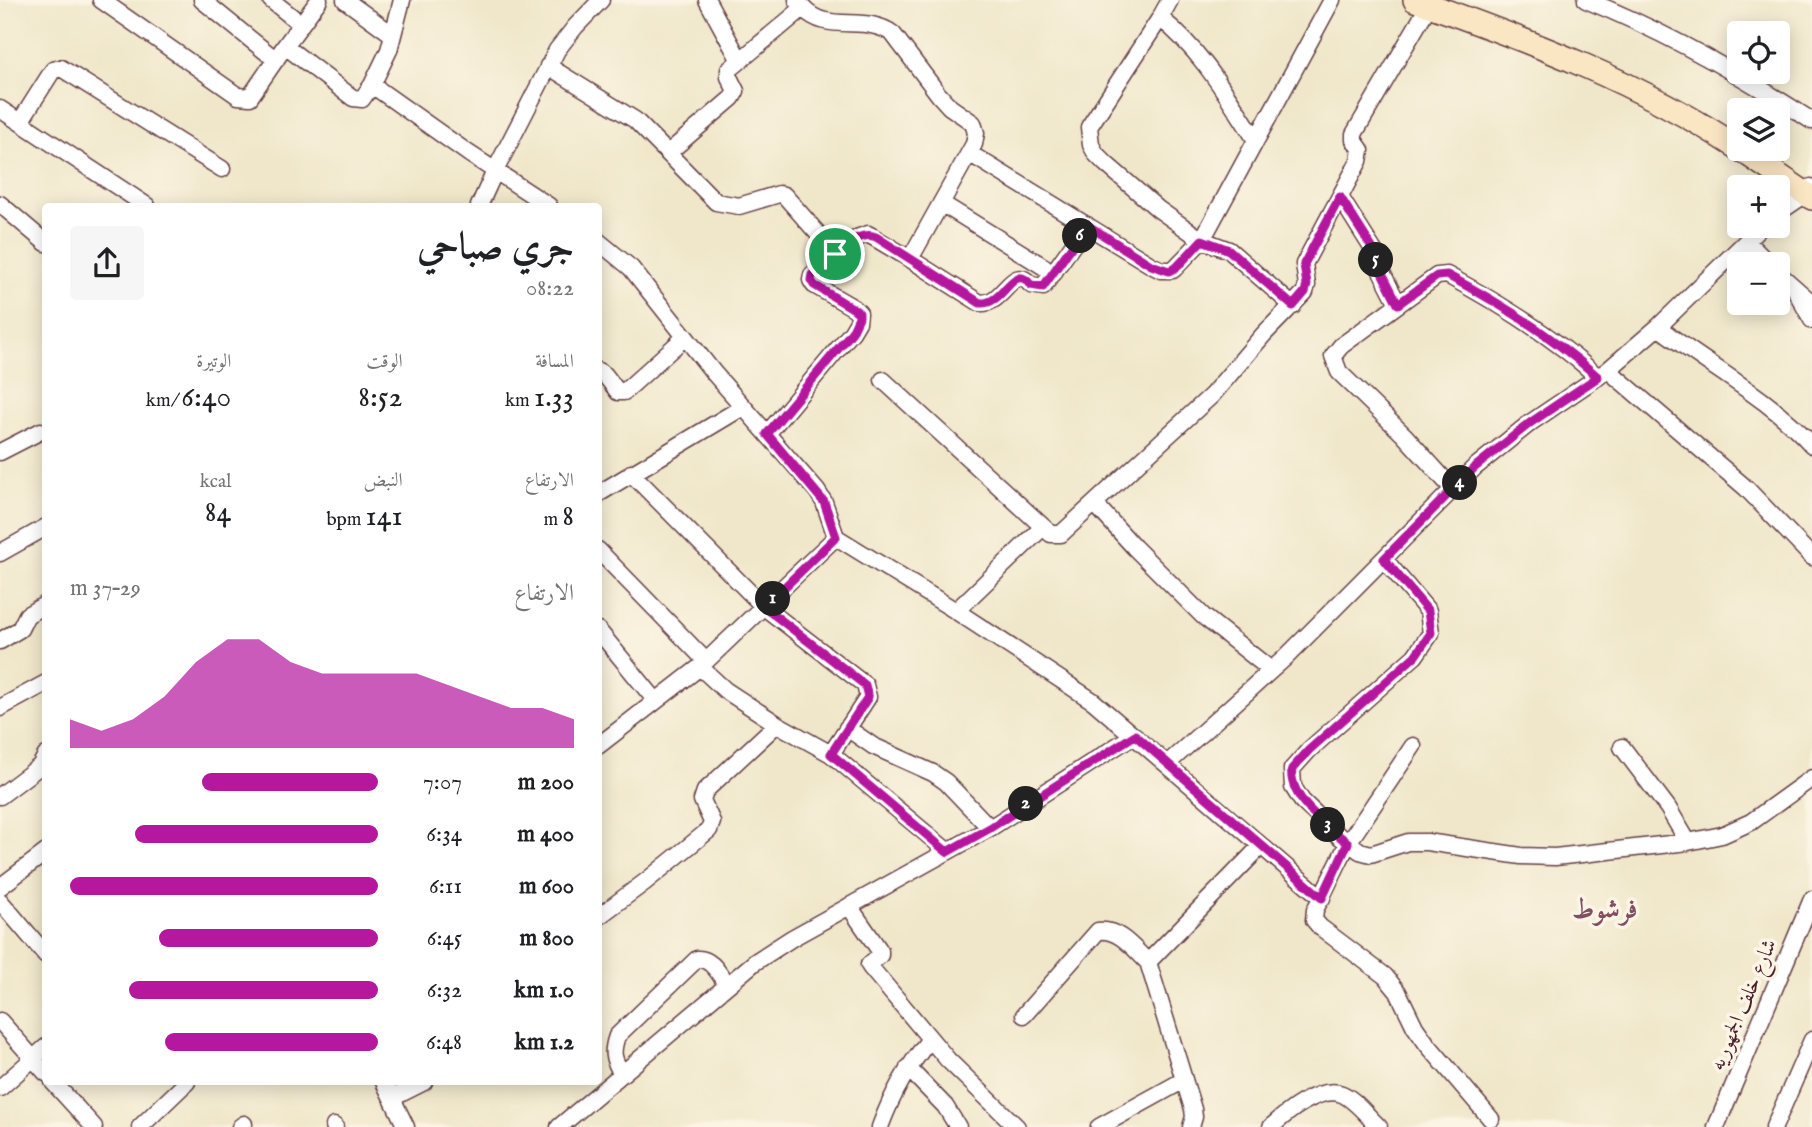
<!DOCTYPE html>
<html lang="ar">
<meta charset="utf-8">
<style>
:root{--surface:#fff;--page:#f6f6f6;--text:#202124;--muted:#757577;--accent:#b5179e}
body{margin:0;font-family:"IM FELL English",Amiri,serif;background:var(--page);color:var(--text);direction:rtl;height:100vh;display:flex;flex-direction:column;font-size:26px;white-space:nowrap}
*{box-sizing:border-box;margin:0}
p{font-size:23px;color:var(--muted)}
.icon{flex:none;width:38px;height:38px;fill:none;stroke:currentColor;stroke-width:2;stroke-linecap:round;stroke-linejoin:round}
.map{position:relative;flex:1;overflow:hidden;direction:ltr}
.details{position:absolute;left:42px;top:203px;width:560px;height:882px;display:flex;flex-direction:column;background:var(--surface);border-radius:7px;box-shadow:0 4px 18px #0003;direction:rtl}
.details>*{flex:none}
.buttons{position:absolute;left:1727px;top:21px;display:grid;gap:14px}
.buttons a{display:grid;place-items:center;width:63px;height:63px;border-radius:7px;background:var(--surface);box-shadow:0 4px 18px #0003;font-size:35px}
.pin{position:absolute;display:grid;place-items:center;width:60px;height:60px;color:#fff;margin:-30px;border:4px solid #fff;border-radius:50%;box-shadow:0 2px 7px #0007}
.km{position:absolute;width:35px;height:35px;margin:-18px;border-radius:50%;background:#222;color:#fff;font-size:19px;line-height:35px;text-align:center}
.round{display:grid;place-items:center;flex:none;width:74px;height:74px;border-radius:7px;background:var(--page)}
.summary{display:flex;align-items:center;justify-content:space-between;height:119px;padding:0 28px}
h1{font-size:38px;font-weight:600;line-height:52px}
.stats{display:grid;grid-template-columns:repeat(3,1fr);gap:10px;height:119px;padding:7px 28px}
.stats div{display:grid;align-content:center}
.stats b{font-size:30px;font-weight:600}
.stats small{font-size:19px;font-weight:400}
.stats p{font-size:19px}
.chart{height:196px;padding:14px 28px}
.chart p{display:flex;justify-content:space-between}
.chart svg{width:100%;height:126px;margin-top:7px;fill:var(--accent);opacity:.7}
ul{padding:0 28px;list-style:none;font-size:23px}
li{display:grid;grid-template-columns:112px 84px 1fr;align-items:center;height:52px}
li i{height:18px;border-radius:9px;background:var(--accent)}
.map>svg:first-child{display:block}
.lines{fill:none;stroke-linecap:round;stroke-linejoin:round}
.street-casing{stroke:#633d43;stroke-width:19}
.secondary-casing{stroke:#633d43;stroke-width:26}
.street{stroke:#fff;stroke-width:16}
.secondary{stroke:#fbe6c4;stroke-width:23}
.route-casing{stroke:#fff;stroke-width:14}
.route{stroke:#b5179e;stroke-width:9}
.labels{text-anchor:middle;dominant-baseline:central;stroke-width:7;stroke-linejoin:round;paint-order:stroke}
.street-label{font-size:21px;fill:#4a1f2b;stroke:#fcf5e5}
.district-label{font-size:28px;font-weight:bold;fill:#814e62;stroke:#fcf5e5}
</style>
<div class="map">
<svg width="1812" height="1127" viewBox="0 0 1812 1127">
<rect width="100%" height="100%" fill="#fcf5e5"/>
<filter id="ink" filterUnits="userSpaceOnUse"><feTurbulence type="fractalNoise" baseFrequency=".0143" numOctaves="2"/><feDisplacementMap in="SourceGraphic" scale="14" xChannelSelector="R" yChannelSelector="G"/><feConvolveMatrix kernelMatrix="1 2 1 2 8 2 1 2 1" color-interpolation-filters="sRGB"/></filter>
<filter id="wash" filterUnits="userSpaceOnUse"><feTurbulence type="fractalNoise" baseFrequency=".00686" numOctaves="4" result="noise"/><feDisplacementMap in="SourceGraphic" scale="28" xChannelSelector="R" yChannelSelector="G"/><feGaussianBlur stdDeviation="1.57" result="paint"/><feColorMatrix in="noise" values="0 0 0 0 0 0 0 0 0 0 0 0 0 0 0 0 0 1.4 0 .05"/><feComposite in="paint" operator="in"/></filter>
<g filter="url(#wash)">
<rect width="100%" height="100%" fill="#f0e7ca"/>
</g>
<g filter="url(#ink)">
<g class="lines">
<g class="street-casing">
<path id="street" d="M101,0L238,96L250,97L285,46L353,98L362,99L372,85
M202,0L276,60
M271,0L301,24
M345,0L393,35
M402,0L389,50L372,85L468,153L549,206
M707,0L740,61
M1170,0L1160,18L1089,127L1091,145L1096,154L1106,164L1158,209L1202,240L1229,250L1293,306
M1586,0C1666,32 1740,74 1812,121
M803,8C827,35 865,13 893,34L939,95L950,107L973,123L976,133L974,144L910,259L868,234L859,237L835,253
M1160,18C1202,51 1227,96 1256,140
M285,46L319,0
M548,66L635,120L716,202L739,206L779,194L784,195L835,253L812,275L811,280L814,285L854,308L859,313L858,322L852,332L767,434
M0,109L147,206
M20,122L53,70L61,68L222,169
M668,153L732,98L736,91L729,77V70L803,8L797,0
M969,153L1151,265L1161,270H1173L1202,240L1332,0
M1340,197L1374,251L1377,263L1398,304
M941,203L1054,273
M0,204L46,243
M479,206L495,171L557,50L575,27L601,0
M1778,213L1806,194L1811,187
M598,241L631,268L713,372L817,491L824,502L836,537
M1747,242L1769,264
M910,259L980,303C1005,305 1012,262 1031,285L1043,287L1087,225
M1778,273L1812,303
M1797,293L1812,320
M1658,327C1710,367 1768,397 1812,445
M1608,370L1746,488L1812,557
M598,371L605,375L618,392H624L685,337
M883,380L1051,534H1061L1212,395L1264,334L1305,292L1307,285L1304,264L1359,161L1361,150L1354,140V134L1432,0
M0,452L41,431
M631,473L764,607L865,685L868,697L831,754
M1453,489L1404,435L1339,372L1333,356L1341,346L1437,276L1447,275C1500,304 1553,336 1598,377
M598,494L743,407
M1095,504L1134,547L1203,616L1271,670
M598,550L706,661
M0,553L46,527
M1384,559L1428,611L1431,633L1415,656L1309,750L1292,769L1293,787L1302,801L1339,836L1360,851L1371,854L1408,842H1427L1521,856L1555,857L1688,842L1722,835L1751,822L1812,778
M956,611L1093,701L1322,898
M598,630L656,701
M0,641L20,629L27,615L46,604
M700,667L725,690L777,724L831,754L947,851
M0,708L46,683
M847,728L873,746L933,773L946,782L990,828
M598,746L700,667L836,537L956,611L1043,527
M1413,746L1348,843L1315,910L1314,920L1320,927L1385,976L1398,992L1415,1027L1427,1044L1491,1119
M1622,747L1668,808L1688,842
M1167,764L1286,657L1474,468L1530,423L1608,370L1658,327L1762,226
M0,796L40,766L46,755
M0,887L46,852
M0,901L46,955
M849,906L880,951V955L869,965L871,968L948,1060L1017,1127
M598,917L645,882L709,830L712,822L702,800L705,791L777,724
M1024,1015L1098,931C1119,928 1134,949 1148,962
M0,1021L46,1073
M908,1068L945,1106L958,1127
M622,1074C613,1059 611,1053 617,1036L697,959C712,958 719,974 727,985
M53,1082L94,1127
M384,1082L406,1127
M0,1088L46,1047
M392,1098L424,1082
M334,1126L335,1127
M140,1127L187,1082
M240,1127L244,1124
M559,1127L755,962L792,938L990,828L1134,735
M880,1127C893,1092 907,1068 930,1039
M1099,1127L1184,1080
M1191,1127L1194,1117L1193,1109L1148,962L1261,846
M1271,1127C1286,1113 1320,1085 1342,1094C1356,1100 1368,1117 1379,1127
M1716,1127L1812,899
M1774,1127L1812,1040"/>
</g>
<g class="secondary-casing">
<path id="secondary" d="M1415,0C1527,40 1639,82 1740,149
M1740,149L1812,198"/>
</g>
<use href="#street" class="street"/>
<use href="#secondary" class="secondary"/>
</g>
</g>
<g class="lines" filter="url(#ink)">
<g class="route-casing">
<path id="route" d="M1340,197L1374,251L1377,263L1398,304L1437,276L1447,275C1500,303 1553,336 1598,377L1530,423L1474,468L1384,559L1428,611L1431,633L1415,656L1309,750L1292,769C1288,798 1327,826 1348,843L1322,898L1135,735L990,828L947,852L831,754L868,697L865,685L764,607L836,537L824,502L767,434L852,332L859,317V313L854,309L814,285L811,280L812,275C827,261 856,228 876,237L980,303C1006,305 1012,261 1031,285L1043,287L1087,225L1151,265L1169,271L1177,267L1202,240L1229,250L1293,306L1305,292L1307,285L1304,264Z"/>
</g>
<use href="#route" class="route"/>
</g>
<g class="labels">
<g class="street-label">
<text transform="translate(1744 1005) rotate(-67)">شارع خلف الجمهوريه</text>
</g>
<g class="district-label">
<text x="1605" y="910">فرشوط</text>
</g>
</g>
</svg>
<div class="buttons">
<a><svg class="icon" aria-label="locate" viewBox="0 0 24 24"><circle cx="12" cy="12" r="6"/><path d="M12 2v4M12 18v4M2 12h4M18 12h4"/></svg></a>
<a><svg class="icon" aria-label="layers" viewBox="0 0 24 24"><path d="M12 4l9 5-9 5-9-5zM3 14l9 5 9-5"/></svg></a>
<a>+</a>
<a>−</a>
</div>
<div class="pin" style="left:835px;top:254px;background:#1e9e55"><svg class="icon" aria-label="arrive" viewBox="0 0 24 24"><path d="M6 21V4h12l-3 4 3 4H6"/></svg></div>
<b class="km" style="left:773px;top:599px">1</b>
<b class="km" style="left:1026px;top:804px">2</b>
<b class="km" style="left:1328px;top:825px">3</b>
<b class="km" style="left:1460px;top:483px">4</b>
<b class="km" style="left:1376px;top:260px">5</b>
<b class="km" style="left:1080px;top:236px">6</b>
<section class="details">
<div class="summary"><div><h1>جري صباحي</h1><p>08:22</p></div><a class="round"><svg class="icon" aria-label="share" viewBox="0 0 24 24"><path d="M12 15V3M7 8l5-5 5 5M5 13v7h14v-7"/></svg></a></div>
<div class="stats">
<div><p>المسافة</p><b>1.33<small> km</small></b></div>
<div><p>الوقت</p><b>8:52</b></div>
<div><p>الوتيرة</p><b>6:40<small> /km</small></b></div>
</div>
<div class="stats">
<div><p>الارتفاع</p><b>8<small> m</small></b></div>
<div><p>النبض</p><b>141<small> bpm</small></b></div>
<div><p>kcal</p><b>84</b></div>
</div>
<div class="chart"><p><span>الارتفاع</span>29–37 m</p>
<svg viewBox="0 0 160 44" preserveAspectRatio="none"><path d="M0 44V34L10 38L20 34L30 26L40 14L50 6L60 6L70 14L80 18L90 18L100 18L110 18L120 22L130 26L140 30L150 30L160 34V44z"/></svg>
</div>
<ul>
<li><b>200 m</b>7:07<i style="width:57%"></i></li>
<li><b>400 m</b>6:34<i style="width:79%"></i></li>
<li><b>600 m</b>6:11<i style="width:100%"></i></li>
<li><b>800 m</b>6:45<i style="width:71%"></i></li>
<li><b>1.0 km</b>6:32<i style="width:81%"></i></li>
<li><b>1.2 km</b>6:48<i style="width:69%"></i></li>
</ul>
</section>
</div>
